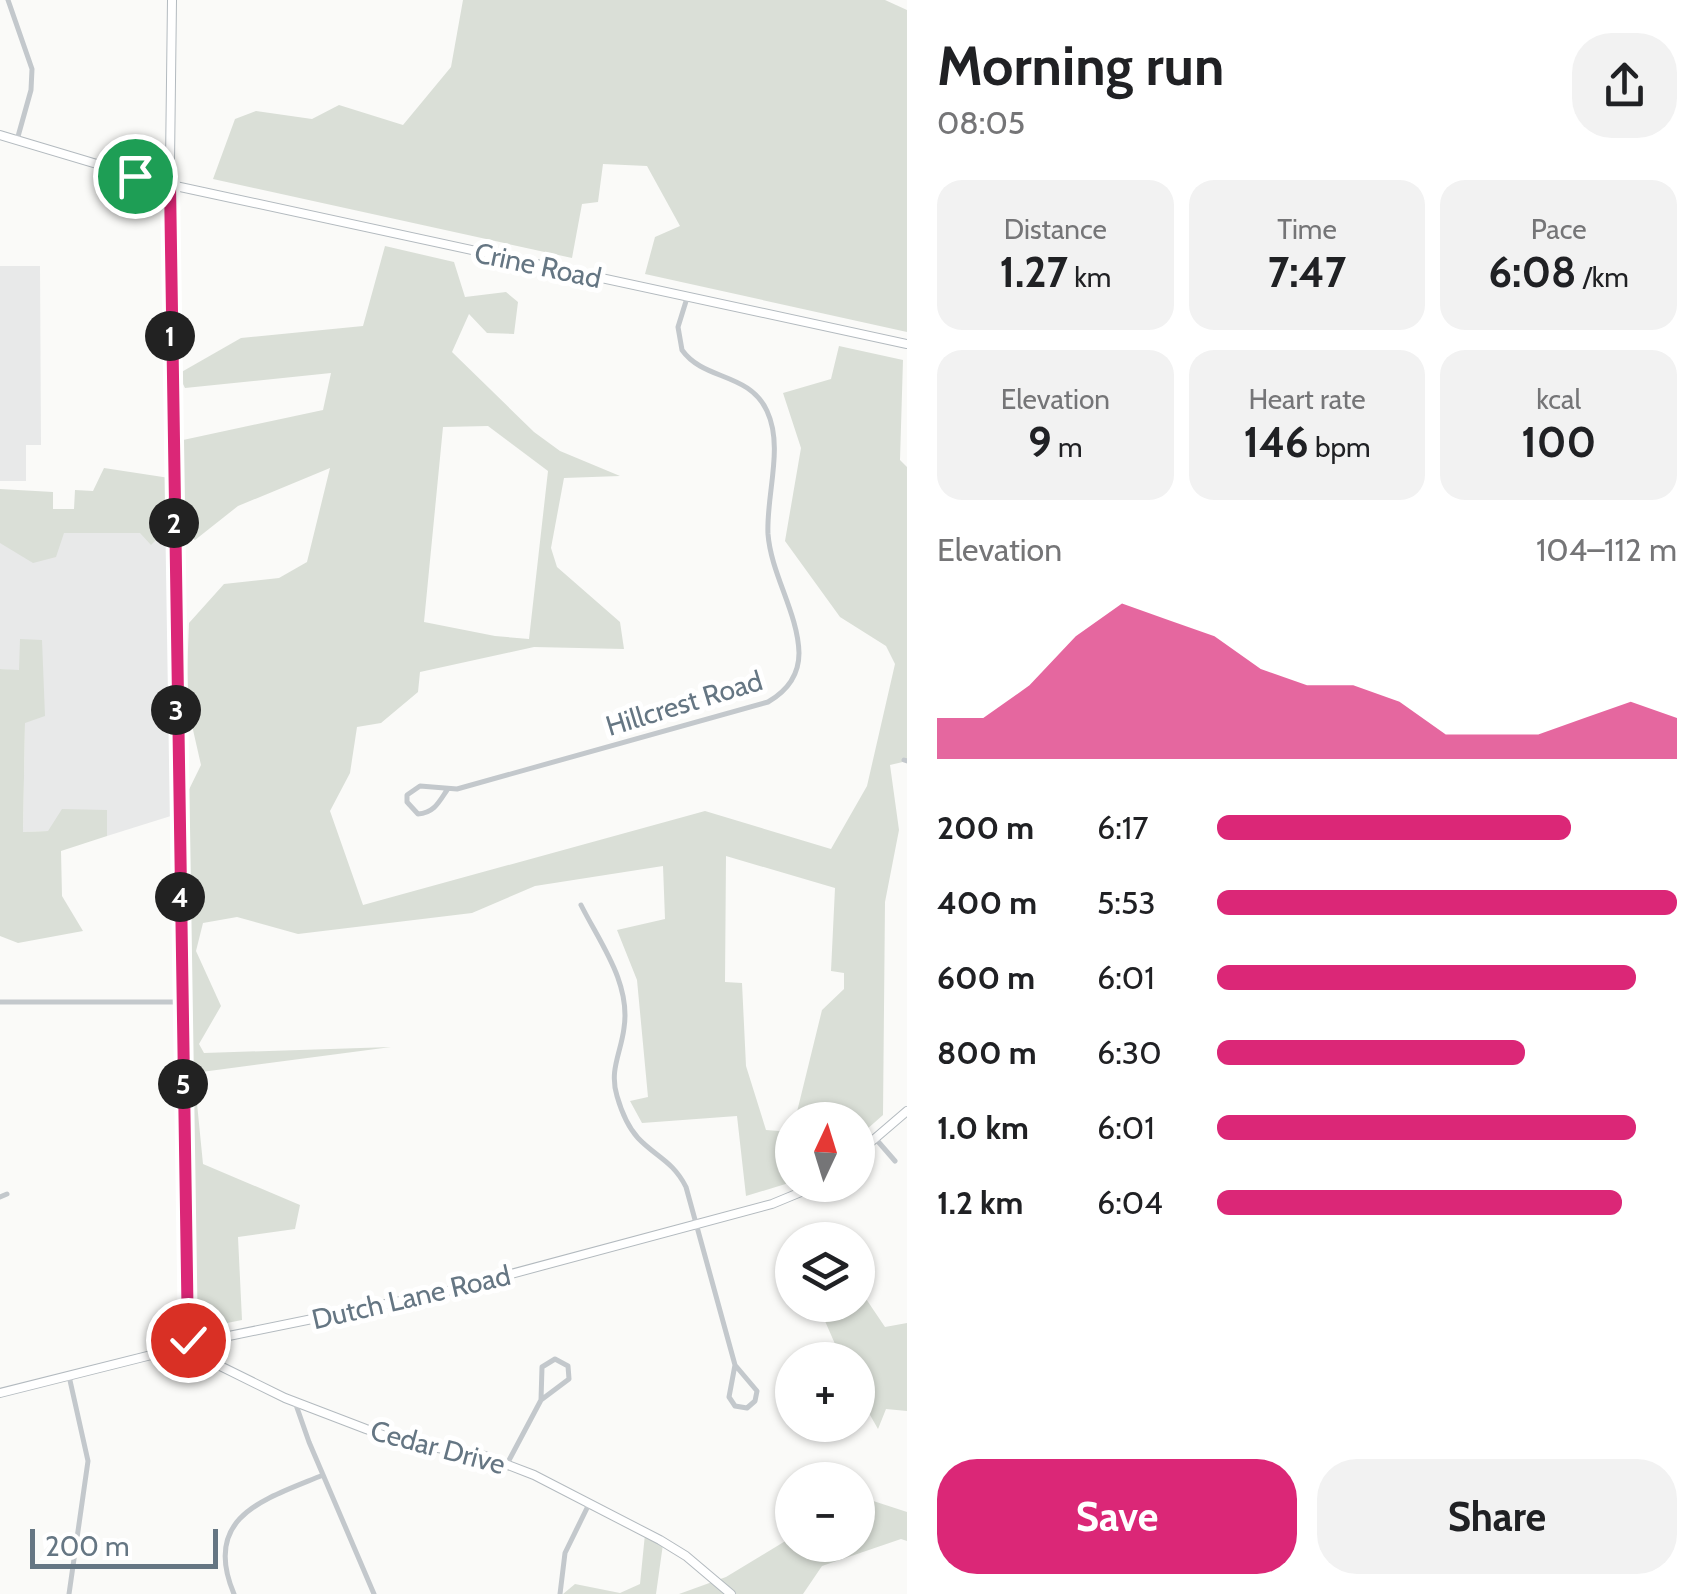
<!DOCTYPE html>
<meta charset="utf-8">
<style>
:root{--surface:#fff;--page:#f2f2f2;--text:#202124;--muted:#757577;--accent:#db2777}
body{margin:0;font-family:Cabin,sans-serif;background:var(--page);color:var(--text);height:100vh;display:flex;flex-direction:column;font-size:38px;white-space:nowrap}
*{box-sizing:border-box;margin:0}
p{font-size:32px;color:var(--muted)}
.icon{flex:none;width:55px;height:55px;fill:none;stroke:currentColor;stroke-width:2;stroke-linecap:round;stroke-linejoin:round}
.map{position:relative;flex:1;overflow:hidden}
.details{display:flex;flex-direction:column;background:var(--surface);width:800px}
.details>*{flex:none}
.needle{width:65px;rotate:4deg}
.fabs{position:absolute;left:775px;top:1102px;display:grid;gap:20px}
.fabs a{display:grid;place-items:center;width:100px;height:100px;border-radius:50%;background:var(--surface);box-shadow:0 2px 8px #0004;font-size:50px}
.scale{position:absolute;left:30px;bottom:25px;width:188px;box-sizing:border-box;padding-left:10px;border:5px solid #657683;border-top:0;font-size:28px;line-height:35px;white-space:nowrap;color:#657683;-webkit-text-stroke:8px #fff;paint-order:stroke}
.pin{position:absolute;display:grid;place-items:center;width:85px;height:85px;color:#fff;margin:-42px;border:5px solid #fff;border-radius:50%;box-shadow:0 2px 10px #0007}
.km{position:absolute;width:50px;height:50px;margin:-25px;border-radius:50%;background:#222;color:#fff;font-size:28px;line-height:50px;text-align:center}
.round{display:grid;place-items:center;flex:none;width:105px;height:105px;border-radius:40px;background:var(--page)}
.head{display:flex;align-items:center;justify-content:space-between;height:170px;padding:0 30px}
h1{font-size:55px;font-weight:700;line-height:75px}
.stats{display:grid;grid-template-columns:repeat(3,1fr);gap:15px;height:170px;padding:10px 30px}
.stats div{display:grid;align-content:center;border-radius:25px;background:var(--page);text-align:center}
.stats b{font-size:42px;font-weight:700}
.stats small{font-size:28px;font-weight:400}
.stats p{font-size:28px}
.chart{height:280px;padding:20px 30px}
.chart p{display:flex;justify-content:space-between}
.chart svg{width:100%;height:180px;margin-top:10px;fill:var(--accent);opacity:.7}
.cta{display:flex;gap:20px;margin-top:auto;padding:20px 30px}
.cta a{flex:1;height:115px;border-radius:40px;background:var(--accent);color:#fff;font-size:40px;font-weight:700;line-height:115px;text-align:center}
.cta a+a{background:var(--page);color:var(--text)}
ul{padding:0 30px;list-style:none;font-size:32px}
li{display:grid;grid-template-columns:160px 120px 1fr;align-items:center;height:75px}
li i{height:25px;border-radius:12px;background:var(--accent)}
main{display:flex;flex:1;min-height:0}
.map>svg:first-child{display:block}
.built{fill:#e8e9e9}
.green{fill:#dadfd7;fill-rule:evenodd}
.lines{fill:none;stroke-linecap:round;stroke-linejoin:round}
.secondary-casing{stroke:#b3babf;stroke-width:10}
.street{stroke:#c3c8cc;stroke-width:5}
.secondary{stroke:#fff;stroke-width:8}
.route-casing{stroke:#fff;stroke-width:20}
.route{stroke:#db2777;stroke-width:12}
.labels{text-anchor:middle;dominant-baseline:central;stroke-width:10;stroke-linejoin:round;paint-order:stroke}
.street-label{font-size:28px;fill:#657683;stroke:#fff}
</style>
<main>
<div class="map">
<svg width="907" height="1594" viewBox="0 0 907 1594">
<rect width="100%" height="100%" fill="#fafaf8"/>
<path class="built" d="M0,266H40L41,445H26V481H0Z
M174,524V815L107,836V810L49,831L23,832L25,723L19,671L0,669V543L63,533H140Z"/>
<path class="green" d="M463,0H885L907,10V332L645,274L655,237L680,226L647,166L603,164L598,202L582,204L572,258L213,179L235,119L256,111L312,119L339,105L403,125L451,67Z
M385,246L454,262L465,297L506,292L518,302L514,334L487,333L469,314L452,352L534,432L560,451L620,476L564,478L551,548L557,567L620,622L624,649L534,647L420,672L418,692L381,723L357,727L350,773L330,811L363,905L705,811L831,849L867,786L895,664L886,646L840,617L785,541L801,448L783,393L831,379L839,346L903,360L900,460L907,467V761L890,765L899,830L885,902L883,1115L858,1137V1120H795L822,1010L844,989V973L831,971L835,888L726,856L725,982L742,983L746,1066L766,1130L792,1132V1182L746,1196L737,1116L642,1123L630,1101L648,1097L637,980L617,930L665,919L663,866L535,886L472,913L298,934L237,917L203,923L196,951L221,1006L199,1044L204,1053L391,1047L194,1073L203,1164L300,1205L295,1229L238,1237L242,1320L192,1330L186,1252L177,814L201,765L186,699L189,623L224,584L279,578L307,562L330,468L238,506L195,540L173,523L151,545L140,533H64L56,557L33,563L0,543V489L53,492V509H74L75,490L93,491L104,468L176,479L183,440L323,410L331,373L185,388L178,374L241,338L363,326ZM488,426L548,471L529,639L495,636L424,622L443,427Z
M20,639L42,640L45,716L25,723L23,832L48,831L62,809L107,810V836L61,851L62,896L83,931L18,943L0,936V669L19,670Z
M858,1287L885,1327L907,1323V1411L886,1409L878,1429L858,1394V1360H842L818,1305H858Z
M858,1496L907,1512V1541L901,1539L822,1566L803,1594H679L726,1577L792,1537V1545H858Z
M645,1534L663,1544L656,1594H563L575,1584L620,1593L640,1584Z"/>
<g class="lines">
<g class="secondary-casing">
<path id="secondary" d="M172,0L169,243L188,1340L195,1351L208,1360L285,1398L366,1429L406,1443L482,1455L534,1475L660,1540L686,1556L731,1594
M0,135L157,182L907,344
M858,1153L907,1111
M0,1393L219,1338L440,1293L772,1204L818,1185"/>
</g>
<path class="street" d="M8,0L32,69L31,90L17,140
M904,760L907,761
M447,790C439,802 434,813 418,814L407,802V795L420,786L457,789L768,702C787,691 799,676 799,653C798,613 771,574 768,534C766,495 784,447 767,411C749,372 704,381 682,350L678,327L687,298
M581,905C600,943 631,983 624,1028C621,1053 609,1070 617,1096C621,1110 628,1127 638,1138C656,1157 673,1161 686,1187L735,1365
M0,1002H182
M875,1138L895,1161
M0,1197L7,1194
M555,1359L568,1366L569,1379L541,1400L542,1367Z
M735,1365L757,1391L755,1401L747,1408L735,1406L729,1397Z
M69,1376L88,1461L69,1594
M295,1402L309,1442L374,1594
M507,1464L541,1400
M234,1594C201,1516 265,1499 323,1475
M560,1594L565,1553L589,1504"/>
<use href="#secondary" class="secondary"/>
</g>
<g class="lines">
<g class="route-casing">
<path id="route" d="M135,176L170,184L188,1340"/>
</g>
<use href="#route" class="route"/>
</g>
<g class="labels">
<g class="street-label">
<text transform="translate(538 265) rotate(12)">Crine Road</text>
<text transform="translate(684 703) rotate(-17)">Hillcrest Road</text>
<text transform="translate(411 1297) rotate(-13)">Dutch Lane Road</text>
<text transform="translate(438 1447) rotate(15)">Cedar Drive</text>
</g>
</g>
</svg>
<div class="fabs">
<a><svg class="needle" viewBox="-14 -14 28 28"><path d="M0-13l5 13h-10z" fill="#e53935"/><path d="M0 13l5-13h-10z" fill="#757577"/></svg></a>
<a><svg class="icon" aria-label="layers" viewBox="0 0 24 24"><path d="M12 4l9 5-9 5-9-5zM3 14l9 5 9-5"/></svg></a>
<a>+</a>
<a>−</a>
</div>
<div class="scale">200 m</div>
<div class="pin" style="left:135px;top:176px;background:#1e9e55"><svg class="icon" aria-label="arrive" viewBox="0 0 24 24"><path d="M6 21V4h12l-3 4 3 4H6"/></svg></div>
<div class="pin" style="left:188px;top:1340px;background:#d93025"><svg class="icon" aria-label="check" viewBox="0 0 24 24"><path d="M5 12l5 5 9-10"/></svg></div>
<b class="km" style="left:170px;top:336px">1</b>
<b class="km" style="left:174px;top:523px">2</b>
<b class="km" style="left:176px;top:710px">3</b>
<b class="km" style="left:180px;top:897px">4</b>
<b class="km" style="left:183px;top:1084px">5</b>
</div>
<section class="details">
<div class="head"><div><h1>Morning run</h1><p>08:05</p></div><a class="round"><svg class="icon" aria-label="share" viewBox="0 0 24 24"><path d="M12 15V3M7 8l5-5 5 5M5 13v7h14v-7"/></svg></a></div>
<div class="stats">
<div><p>Distance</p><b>1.27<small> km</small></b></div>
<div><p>Time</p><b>7:47</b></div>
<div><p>Pace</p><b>6:08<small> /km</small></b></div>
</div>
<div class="stats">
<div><p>Elevation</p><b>9<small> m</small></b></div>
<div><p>Heart rate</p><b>146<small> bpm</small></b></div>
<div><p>kcal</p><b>100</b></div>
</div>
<div class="chart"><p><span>Elevation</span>104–112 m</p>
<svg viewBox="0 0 160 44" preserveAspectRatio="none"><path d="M0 44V34L10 34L20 26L30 14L40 6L50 10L60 14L70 22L80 26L90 26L100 30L110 38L120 38L130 38L140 34L150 30L160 34V44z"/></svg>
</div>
<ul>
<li><b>200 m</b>6:17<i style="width:77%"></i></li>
<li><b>400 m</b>5:53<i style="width:100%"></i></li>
<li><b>600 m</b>6:01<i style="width:91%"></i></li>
<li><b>800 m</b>6:30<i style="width:67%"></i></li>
<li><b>1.0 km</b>6:01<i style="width:91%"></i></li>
<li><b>1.2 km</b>6:04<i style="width:88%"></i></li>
</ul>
<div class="cta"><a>Save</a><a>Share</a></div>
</section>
</main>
